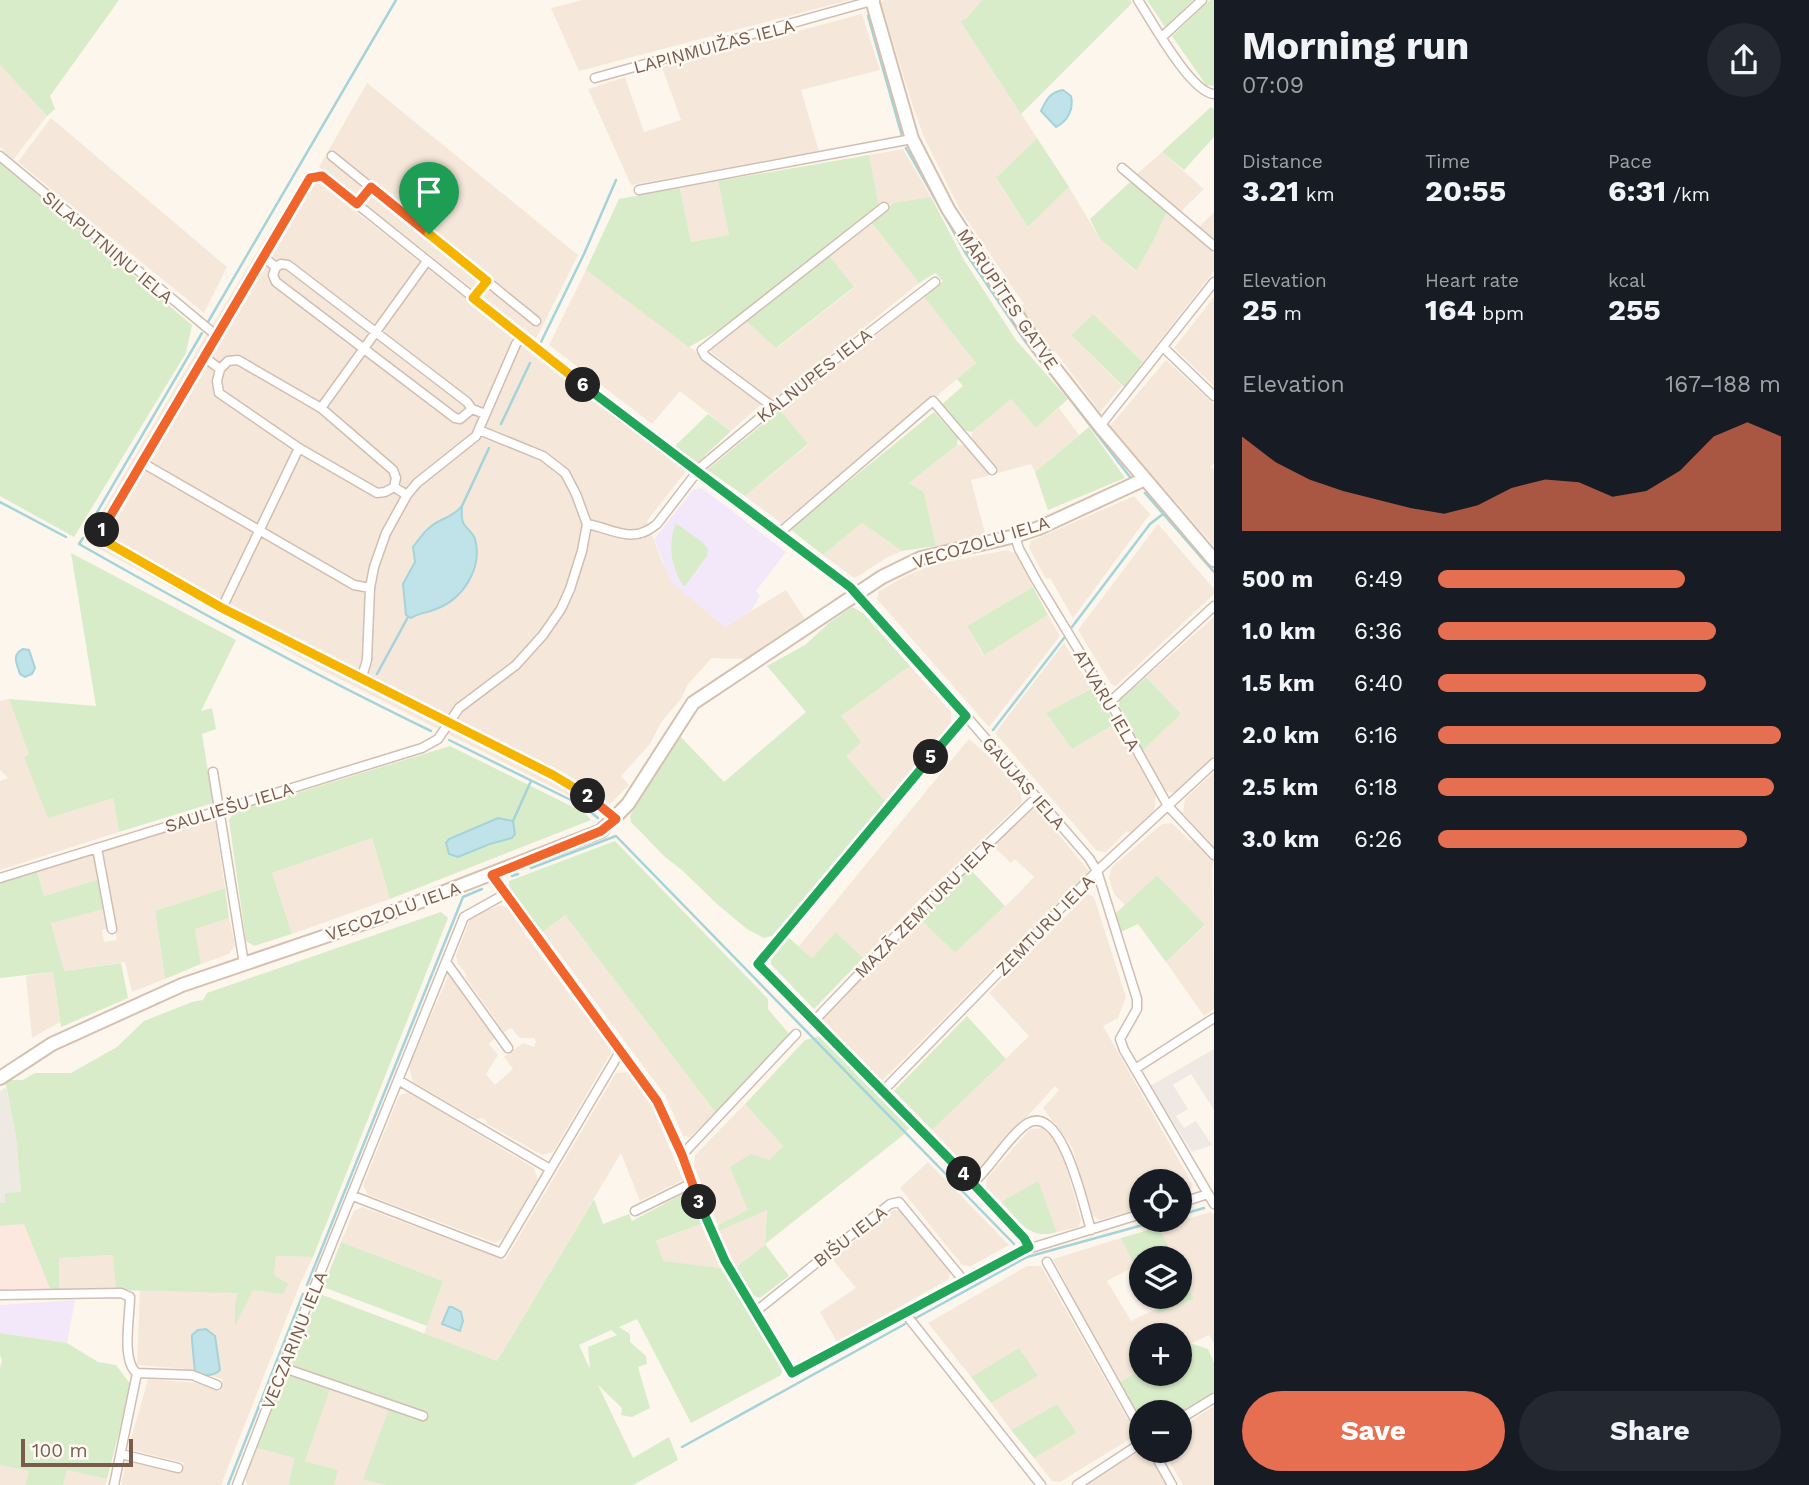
<!DOCTYPE html>
<meta charset="utf-8">
<style>
:root{--surface:#171b24;--page:#242831;--text:#f1f3f6;--muted:#9ea1a6;--accent:#e76f51}
body{margin:0;font-family:"Work Sans",sans-serif;background:var(--page);color:var(--text);height:100vh;display:flex;flex-direction:column;font-size:26px;white-space:nowrap}
*{box-sizing:border-box;margin:0}
p{font-size:23px;color:var(--muted)}
.icon{flex:none;width:38px;height:38px;fill:none;stroke:currentColor;stroke-width:2;stroke-linecap:round;stroke-linejoin:round}
.map{position:relative;flex:1;overflow:hidden}
.panel{display:flex;flex-direction:column;background:var(--surface);width:595px}
.panel>*{flex:none}
.buttons{position:absolute;left:1129px;top:1169px;display:grid;gap:14px}
.buttons a{display:grid;place-items:center;width:63px;height:63px;border-radius:50%;background:var(--surface);box-shadow:0 2px 5px #0004;font-size:35px}
.scale{position:absolute;left:21px;bottom:18px;width:112px;box-sizing:border-box;padding-left:7px;border:4px solid #7a5c4d;border-top:0;font-size:19px;line-height:24px;white-space:nowrap;color:#7a5c4d;-webkit-text-stroke:5px #fffaf3;paint-order:stroke}
.pin{position:absolute;display:grid;place-items:center;width:60px;height:60px;color:#fff;margin:-72px -30px;border-radius:50% 50% 50% 0;rotate:-45deg;box-shadow:0 0 7px #0007}
.pin .icon{rotate:45deg}
.km{position:absolute;width:35px;height:35px;margin:-18px;border-radius:50%;background:#222;color:#fff;font-size:19px;line-height:35px;text-align:center}
.round{display:grid;place-items:center;flex:none;width:74px;height:74px;border-radius:37px;background:var(--page)}
.head{display:flex;align-items:center;justify-content:space-between;height:119px;padding:0 28px}
h1{font-size:38px;font-weight:700;line-height:52px}
.figures{display:grid;grid-template-columns:repeat(3,1fr);gap:10px;height:119px;padding:7px 28px}
.figures div{display:grid;align-content:center}
.figures b{font-size:30px;font-weight:700}
.figures small{font-size:19px;font-weight:400}
.figures p{font-size:19px}
.chart{height:196px;padding:14px 28px}
.chart p{display:flex;justify-content:space-between}
.chart svg{width:100%;height:126px;margin-top:7px;fill:var(--accent);opacity:.7}
.primary-button{display:flex;gap:14px;margin-top:auto;padding:14px 28px}
.primary-button a{flex:1;height:80px;border-radius:42px;background:var(--accent);color:#fff;font-size:28px;font-weight:700;line-height:80px;text-align:center}
.primary-button a+a{background:var(--page);color:var(--text)}
ul{padding:0 28px;list-style:none;font-size:23px}
li{display:grid;grid-template-columns:112px 84px 1fr;align-items:center;height:52px}
li i{height:18px;border-radius:9px;background:var(--accent)}
main{display:flex;flex:1;min-height:0}
.map>svg:first-child{display:block}
.residential{fill:#f5e8da}
.commercial{fill:#fde8e0}
.industrial{fill:#efe9e4}
.education{fill:#f3e8fa}
.green{fill:#d8ecc9;fill-rule:evenodd}
.water{fill:#bfe3e8;stroke:#a5d3da;stroke-width:2}
.lines{fill:none;stroke-linecap:round;stroke-linejoin:round}
.stream{stroke:#a5d3da;stroke-width:2.5}
.street-casing{stroke:#d1beb0;stroke-width:11}
.secondary-casing{stroke:#d6c0b0;stroke-width:16}
.street{stroke:#fff;stroke-width:8}
.secondary{stroke:#fff;stroke-width:12}
.split-1-casing{stroke:#fff;stroke-width:14}
.split-2-casing{stroke:#fff;stroke-width:14}
.split-3-casing{stroke:#fff;stroke-width:14}
.split-4-casing{stroke:#fff;stroke-width:14}
.split-5-casing{stroke:#fff;stroke-width:14}
.split-6-casing{stroke:#fff;stroke-width:14}
.split-7-casing{stroke:#fff;stroke-width:14}
.split-1{stroke:#f0652b;stroke-width:9}
.split-2{stroke:#f5b400;stroke-width:9}
.split-3{stroke:#f0652b;stroke-width:9}
.split-4{stroke:#22a559;stroke-width:9}
.split-5{stroke:#22a559;stroke-width:9}
.split-6{stroke:#22a559;stroke-width:9}
.split-7{stroke:#f5b400;stroke-width:9}
.labels{text-anchor:middle;dominant-baseline:central;stroke-width:5;stroke-linejoin:round;paint-order:stroke}
.street-label{font-size:18px;fill:#7a5c4d;stroke:#fffaf3}
</style>
<main>
<div class="map">
<svg width="1214" height="1485" viewBox="0 0 1214 1485">
<rect width="100%" height="100%" fill="#fdf6ec"/>
<path class="residential" d="M582,0H850L579,71L551,8Z
M884,0H982L967,18L960,21L1037,138L996,179L1028,227L1069,187L1100,239L1135,271L1154,240L1167,211L1214,253V271L1143,362L1093,314L1071,335L1122,386L1100,412L1055,351L1051,353L1019,308L1024,304L960,210L924,137L913,107L881,3Z
M862,14L880,70L801,90L819,151L631,185L588,89L625,77L644,132L681,120L662,67Z
M0,65L47,116L13,160L0,147Z
M367,83L578,255L536,339L319,167Z
M51,118L227,267L204,313L18,162Z
M903,149L931,197L879,206L869,155Z
M1162,152L1204,189L1180,212L1137,174Z
M306,172L529,349L687,470L647,521L662,562L725,627L786,590L805,619L789,633L748,659L712,658L688,684L681,699L662,721L650,744L621,776L629,785L600,814L576,799L322,670L85,541L205,337Z
M718,181L729,235L691,242L680,188Z
M1214,212V239L1199,227Z
M871,222L919,283L773,401L707,349L744,319L777,348L854,288L828,254Z
M586,270L764,402L731,431L680,391L652,424L549,345Z
M924,297L977,363L781,523L745,496L808,445L780,410Z
M1214,297V386L1174,348Z
M1166,360L1214,404V463L1211,467L1214,471V546L1110,426Z
M1011,399L1036,428L1059,408L1079,435L1035,472L1031,464L998,473L972,442V432Z
M957,445H965L991,475L971,480L986,537L936,546L924,492L909,483Z
M1134,496L1150,514L1073,618L1050,578L1046,579L1029,548L1031,541Z
M862,523L902,551L886,558L857,577H853L823,555Z
M1158,524L1214,589V594L1116,686L1111,684L1078,630Z
M1006,550L1015,553L1033,587L967,626L983,655L1048,615L1060,636L989,727L877,599L879,591L906,576L932,565Z
M1214,617V757L1175,793L1164,791L1142,751L1181,714L1146,677Z
M1064,643L1091,688L1047,713L1072,749L1115,724L1156,795L1154,813L1131,834L1127,831L1106,852L1097,851L995,733Z
M910,666L951,712V722L886,802L846,756L841,716Z
M9,699L29,754L24,757L113,798L119,832L0,870V781L8,778L0,770V701Z
M969,739L993,760L1020,791L1022,802L922,897L863,958L836,932L812,958L799,946Z
M1214,772V847L1183,813L1185,799Z
M1035,806L1089,871L882,1081L824,1022L823,1017L920,919L955,953L1017,895L1034,877L1015,859L1011,863L993,846Z
M211,816L215,820L225,888L155,911L165,979L132,992L125,962L63,971L51,922L104,909L108,928L102,930L104,942L117,940L101,851Z
M1172,823L1190,841L1193,839L1214,861L1212,867L1214,1009L1204,1016L1166,962L1205,926L1157,875L1125,905L1114,894L1109,878L1112,867L1162,824Z
M372,838L390,899L292,934L272,873Z
M95,853L100,879L44,896L37,872Z
M1088,894L1094,897L1126,997L1118,1018L1103,1026L1193,1185L1188,1193L1180,1196V1181H1141V1208L1100,1220L1093,1216L1072,1147L1043,1108L1059,1090L1055,1086L979,1170H970L932,1130L1029,1036L989,993Z
M499,905L509,908L527,930L524,933L612,1051L553,1152L542,1155L487,1124V1121L482,1118L477,1119L413,1082L409,1066L449,974L495,1038L489,1044L498,1055L486,1074L495,1085L513,1069L504,1057L523,1043L534,1047L536,1041L534,1038H520L511,1028L504,1032L465,977L467,975L458,964L456,955L471,917Z
M565,915L716,1113L690,1137L683,1136L665,1095L543,932Z
M229,918L235,945L229,954L201,964L195,929Z
M53,972L60,1022L32,1038L26,976Z
M628,1072L651,1103L683,1180L640,1201L621,1153L497,1361L424,1334L443,1281L341,1242L354,1211L362,1207L505,1260L616,1073Z
M409,1092L534,1168L538,1180L503,1238L495,1243L368,1195L363,1185L399,1096Z
M745,1104L783,1146L769,1160L749,1210L718,1225L694,1166L695,1155Z
M1043,1128L1061,1148L1081,1220L1078,1227L1057,1232L1038,1182L1001,1202L986,1187L987,1178L1030,1129Z
M928,1162L1009,1245L971,1266L962,1265L900,1188Z
M767,1209L765,1245L736,1267L719,1231Z
M893,1210H901L950,1272L949,1279L837,1342L820,1312L856,1288L832,1259Z
M1211,1212L1214,1216V1344L1209,1335L1180,1349V1335H1141V1370L1118,1383L1053,1259L1121,1238L1135,1266L1107,1281L1131,1321L1156,1309L1158,1314L1194,1299L1180,1270V1258H1174L1159,1227Z
M701,1224L721,1268L663,1262L655,1242Z
M114,1255L116,1290H59L58,1258Z
M276,1256L313,1257L300,1284L221,1485H121L126,1461L180,1472L184,1463L128,1449L148,1379L198,1383L220,1391L223,1379L187,1369L137,1365L140,1287L273,1284Z
M1027,1266H1041L1135,1432L1133,1437L1060,1482L1052,1481L1034,1458L1077,1433L1057,1404L1011,1430L991,1403L1037,1376L1018,1349L971,1377L928,1323Z
M329,1389L388,1411L364,1478L385,1485H334L337,1470L305,1461Z
M1214,1406V1485H1183L1163,1451H1180V1428Z
M256,1448L296,1458L288,1485H248L245,1480Z
M1141,1450L1147,1451L1167,1485H1085Z
M0,1465L29,1471L25,1485H0Z
M67,1469L107,1479L105,1485H63Z"/>
<path class="commercial" d="M24,1223L50,1289L0,1291V1226Z"/>
<path class="industrial" d="M1214,1049V1110L1191,1074L1173,1085L1188,1109L1176,1116L1184,1128L1196,1121L1212,1145L1192,1152L1150,1086Z
M6,1087L16,1137L21,1192L5,1203H0V1091Z"/>
<path class="education" d="M702,488L786,552L756,591L760,596L751,611L725,627L671,582L654,539L693,490Z
M75,1300L67,1343L0,1333V1305Z"/>
<path class="green" d="M0,0H119L50,96L55,109L47,116L0,65Z
M982,0H1130L1132,3L1021,114L960,21L967,18Z
M1147,0H1193L1165,27Z
M1210,0H1214V86L1206,85L1172,36Z
M1211,107L1214,110V137L1184,170L1162,152Z
M1037,138L1069,187L1028,227L996,178Z
M869,155L879,206L721,329L689,347L586,270L619,199L680,188L691,242L729,235L718,181Z
M0,162L192,325L186,353L74,537L0,496Z
M1130,182L1167,211L1154,240L1136,271L1100,239L1090,219Z
M931,197L964,260L1016,340L1068,399L1036,428L1011,399L972,432L963,430L941,405L963,386L957,379L976,363L924,297L943,281L935,273L919,283L871,222L893,203Z
M828,254L854,287L776,348L744,319Z
M1093,314L1143,362L1124,387L1071,335Z
M780,410L808,444L745,496L707,470Z
M934,412L958,438L957,445L909,483L924,492L936,546L902,551L862,523L823,555L790,529Z
M708,414L731,431L697,463L675,446Z
M1089,427L1125,478L1048,510L1035,472Z
M677,524L702,542L708,549L707,556L685,586H683C671,565 668,547 675,525Z
M71,553L236,640L201,711L212,708L216,729L202,734L213,803L119,832L113,798L48,818L24,757L29,754L9,699L96,706Z
M1033,587L1048,615L984,655L967,626Z
M852,607L863,613L910,666L841,716L861,742L846,756L886,802L776,935L764,938L747,929L717,904L683,871L665,857L631,822L630,816L678,734L724,782L806,712L767,666L805,645L829,623Z
M1146,677L1181,714L1142,751L1119,711V700Z
M1094,687L1115,724L1072,749L1046,713Z
M450,746L585,813L591,820L390,899L372,838L272,873L292,934L254,946L246,941L229,820L234,812ZM498,818L513,821C511,826 509,833 506,838C504,841 466,854 458,857L449,854V839Z
M615,841L768,999V1009L790,1035L716,1113L565,915L543,932L538,929L509,888V881Z
M969,868L1005,906L955,953L920,919Z
M37,872L44,896L100,879L104,909L51,923L64,971L121,963L128,998L61,1027L53,972L0,978V883Z
M1157,875L1205,925L1166,962L1138,924L1121,932L1115,914Z
M225,888L229,918L195,929L201,964L165,979L155,911Z
M441,912L448,918L313,1257L276,1256L274,1275L288,1284L283,1294L253,1290L235,1326V1304L238,1293L116,1290L113,1255L59,1258V1290L50,1289L24,1224L0,1226V1203H5V1193L21,1192L16,1137L5,1080H23L35,1073H71L117,1047L144,1021L192,1002L203,1000L207,993Z
M836,932L863,958L814,1009L771,964V960L788,937L812,958Z
M967,1016L1006,1059L932,1130L894,1091Z
M820,1036L910,1127L902,1136L765,1244L789,1276L760,1298L754,1296L736,1267L765,1245L767,1210L719,1231L718,1225L748,1210L730,1167L751,1154L769,1160L783,1146L745,1104L805,1040Z
M1038,1181L1057,1232C1029,1241 1019,1220 1001,1202Z
M688,1191L701,1224L656,1241L663,1261L721,1268L782,1368L781,1375L691,1423L637,1319L619,1327L630,1334V1342L646,1356L647,1364L638,1367L650,1408L632,1417L621,1415L622,1408L598,1385L633,1458L669,1437L678,1460L633,1485H385L363,1479L388,1411L330,1389L305,1461L338,1470L334,1485H288L295,1458L256,1448L320,1294L497,1361L594,1199L603,1224L629,1214L632,1221ZM611,1330L617,1335L588,1347L590,1369L579,1345Z
M1159,1227L1174,1258H1141V1279L1121,1238Z
M341,1242L443,1281L427,1326L323,1287Z
M1180,1270L1194,1299L1158,1314L1150,1297H1180Z
M0,1333L67,1343L98,1362L116,1365L131,1385L107,1479L67,1470L63,1485H25L29,1471L0,1465V1368L2,1360L0,1355Z
M1190,1343L1208,1349L1214,1363V1392L1180,1413L1141,1412V1426L1118,1383L1141,1370V1374H1180V1349Z
M1019,1348L1038,1376L991,1403L971,1377Z
M1057,1404L1077,1433L1034,1458L1011,1430Z"/>
<path class="water" d="M1063,90L1071,96C1074,109 1068,121 1056,127L1041,111C1046,100 1050,92 1063,90Z
M462,506C462,511 461,518 463,522C465,528 473,532 475,539C483,568 463,599 436,609C427,613 419,613 411,618L406,615L403,584L415,562L413,547C418,541 422,534 428,529C440,517 450,520 462,506Z
M23,649L29,650L35,668L32,674L25,677L20,674C17,664 11,655 23,649Z
M498,818L513,821L515,834L512,838L490,844L458,857L449,854L446,843L449,839Z
M449,1307H452L461,1312L463,1321L460,1331L442,1324Z
M206,1329L215,1336L220,1370C213,1377 204,1376 195,1373L192,1340V1335L198,1330Z"/>
<g class="lines">
<path class="stream" d="M868,16L902,136
M906,148L965,252L1025,341L1130,477
M208,322L396,0
M541,342L584,254L616,180
M501,424L530,363
M1145,493L1214,572
M0,502L66,537
M462,506L489,448
M89,526L202,333
M83,538L79,544C195,610 311,673 431,731
M1072,627L1150,524L1163,514
M377,674L408,617
M993,730L1064,638
M449,740L583,806L598,818
M513,821L531,781
M531,868L616,836L1014,1244
M512,876L518,874
M1180,1215L1204,1208
M307,1285L463,897L482,889
M916,1318L1027,1257L1161,1220
M682,1447L905,1324
M228,1485L303,1294"/>
<g class="street-casing">
<path id="street" d="M1138,0C1151,20 1191,93 1214,94
M1162,37L1202,0
M595,78L875,0
M0,156L217,336
M332,156L536,321
M1122,168L1214,246
M639,190L912,139
M357,204L371,187
M263,257L276,267L281,264L288,265L467,402L472,409L485,414
M276,267L273,275L276,282L455,418L460,419L472,409
M473,298L487,281
M1164,348L1214,396
M204,357L220,369L217,381L219,393L299,448L377,493L385,492L394,487L407,495
M220,369L228,361L238,360L321,408L393,470L396,478L394,487
M773,407L705,356L702,350L884,207
M321,408L427,261
M1100,426L1214,282
M141,462L354,585L370,588
M696,471L773,407L935,282
M587,524C614,529 632,545 657,524L697,472
M778,534L933,401L992,470
M1015,536L1019,549L1036,580L1110,702L1168,806L1214,855
M222,608L299,448
M361,680L367,660L370,588L374,567L386,533L407,495L417,483L476,436L516,344L522,337
M1110,702L1214,606
M966,716L758,964L1024,1238L1029,1247
M213,772L244,964
M616,819L596,802L553,775L222,608L98,536L304,188L313,176H322L616,412L850,587L966,716L1089,858L1097,871L1137,999V1009L1120,1039L1124,1050L1214,1204
M97,848L112,929
M492,875L657,1101L682,1155L725,1261L792,1373L1015,1253L1141,1214
M0,878L422,748L438,739L459,708L516,665L543,635L561,609L570,589L582,551L587,524L576,494L565,473L543,456L479,430
M446,962L508,1048
M814,1021L928,902L1037,797
M1135,1069L1214,1018
M398,1080L550,1169
M882,1092L1097,871L1214,763
M682,1155L796,1034
M973,1183C990,1168 1011,1133 1028,1123C1063,1104 1084,1209 1091,1230
M353,1196L501,1253L621,1050
M1180,1203L1208,1194
M635,1211L692,1183
M1047,1262L1141,1430
M0,1295L121,1293L130,1297C130,1316 121,1362 137,1373L192,1375L217,1385
M755,1312L890,1204L899,1202L964,1281
M904,1312L1041,1485
M284,1368L423,1416
M1180,1419L1214,1398
M1153,1451L1172,1485
M121,1454L178,1468
M114,1485L137,1373
M237,1485L297,1330L464,917L505,894
M1077,1485L1141,1443"/>
</g>
<g class="secondary-casing">
<path id="secondary" d="M872,0L912,139L948,209L1038,347L1100,426L1214,560
M0,1078L52,1044L182,985L370,921L601,831L628,804L693,703L882,577L921,558L1015,536L1039,528L1145,479"/>
</g>
<use href="#street" class="street"/>
<use href="#secondary" class="secondary"/>
</g>
<g class="lines">
<g class="split-1-casing">
<path id="split-1" d="M102,530L310,178L322,176L357,204L371,187L429,234"/>
</g>
<g class="split-2-casing">
<path id="split-2" d="M102,530L98,537L222,608L553,775L588,796"/>
</g>
<g class="split-3-casing">
<path id="split-3" d="M588,796L616,819L601,831L492,875L657,1101L682,1155L699,1202"/>
</g>
<g class="split-4-casing">
<path id="split-4" d="M699,1202L725,1261L792,1373L1029,1247L1024,1238L964,1174"/>
</g>
<g class="split-5-casing">
<path id="split-5" d="M931,757L758,964L964,1174"/>
</g>
<g class="split-6-casing">
<path id="split-6" d="M583,385L850,587L966,716L931,757"/>
</g>
<g class="split-7-casing">
<path id="split-7" d="M429,234L487,281L473,298L583,385"/>
</g>
<use href="#split-1" class="split-1"/>
<use href="#split-2" class="split-2"/>
<use href="#split-3" class="split-3"/>
<use href="#split-4" class="split-4"/>
<use href="#split-5" class="split-5"/>
<use href="#split-6" class="split-6"/>
<use href="#split-7" class="split-7"/>
</g>
<g class="labels">
<g class="street-label">
<text transform="translate(714 46) rotate(-15)">LAPIŅMUIŽAS IELA</text>
<text transform="translate(108 247) rotate(40)">SILAPUTNIŅU IELA</text>
<text transform="translate(1008 299) rotate(56)">MĀRUPĪTES GATVE</text>
<text transform="translate(814 375) rotate(-38)">KALNUPES IELA</text>
<text transform="translate(981 542) rotate(-17)">VECOZOLU IELA</text>
<text transform="translate(1107 700) rotate(60)">ATVARU IELA</text>
<text transform="translate(1024 783) rotate(49)">GAUJAS IELA</text>
<text transform="translate(229 807) rotate(-17)">SAULIEŠU IELA</text>
<text transform="translate(924 908) rotate(-45)">MAZĀ ZEMTURU IELA</text>
<text transform="translate(393 911) rotate(-20)">VECOZOLU IELA</text>
<text transform="translate(1045 925) rotate(-46)">ZEMTURU IELA</text>
<text transform="translate(850 1236) rotate(-38)">BIŠU IELA</text>
<text transform="translate(294 1340) rotate(-68)">VECZARIŅU IELA</text>
</g>
</g>
</svg>
<div class="buttons">
<a><svg class="icon" aria-label="locate" viewBox="0 0 24 24"><circle cx="12" cy="12" r="6"/><path d="M12 2v4M12 18v4M2 12h4M18 12h4"/></svg></a>
<a><svg class="icon" aria-label="layers" viewBox="0 0 24 24"><path d="M12 4l9 5-9 5-9-5zM3 14l9 5 9-5"/></svg></a>
<a>+</a>
<a>−</a>
</div>
<div class="scale">100 m</div>
<div class="pin" style="left:429px;top:234px;background:#1e9e55"><svg class="icon" aria-label="arrive" viewBox="0 0 24 24"><path d="M6 21V4h12l-3 4 3 4H6"/></svg></div>
<b class="km" style="left:102px;top:530px">1</b>
<b class="km" style="left:588px;top:796px">2</b>
<b class="km" style="left:699px;top:1202px">3</b>
<b class="km" style="left:964px;top:1174px">4</b>
<b class="km" style="left:931px;top:757px">5</b>
<b class="km" style="left:583px;top:385px">6</b>
</div>
<section class="panel">
<div class="head"><div><h1>Morning run</h1><p>07:09</p></div><a class="round"><svg class="icon" aria-label="share" viewBox="0 0 24 24"><path d="M12 15V3M7 8l5-5 5 5M5 13v7h14v-7"/></svg></a></div>
<div class="figures">
<div><p>Distance</p><b>3.21<small> km</small></b></div>
<div><p>Time</p><b>20:55</b></div>
<div><p>Pace</p><b>6:31<small> /km</small></b></div>
</div>
<div class="figures">
<div><p>Elevation</p><b>25<small> m</small></b></div>
<div><p>Heart rate</p><b>164<small> bpm</small></b></div>
<div><p>kcal</p><b>255</b></div>
</div>
<div class="chart"><p><span>Elevation</span>167–188 m</p>
<svg viewBox="0 0 160 44" preserveAspectRatio="none"><path d="M0 44V11L10 20L20 26L30 30L40 33L50 36L60 38L70 35L80 29L90 26L100 27L110 32L120 30L130 23L140 11L150 6L160 11V44z"/></svg>
</div>
<ul>
<li><b>500 m</b>6:49<i style="width:72%"></i></li>
<li><b>1.0 km</b>6:36<i style="width:81%"></i></li>
<li><b>1.5 km</b>6:40<i style="width:78%"></i></li>
<li><b>2.0 km</b>6:16<i style="width:100%"></i></li>
<li><b>2.5 km</b>6:18<i style="width:98%"></i></li>
<li><b>3.0 km</b>6:26<i style="width:90%"></i></li>
</ul>
<div class="primary-button"><a>Save</a><a>Share</a></div>
</section>
</main>
